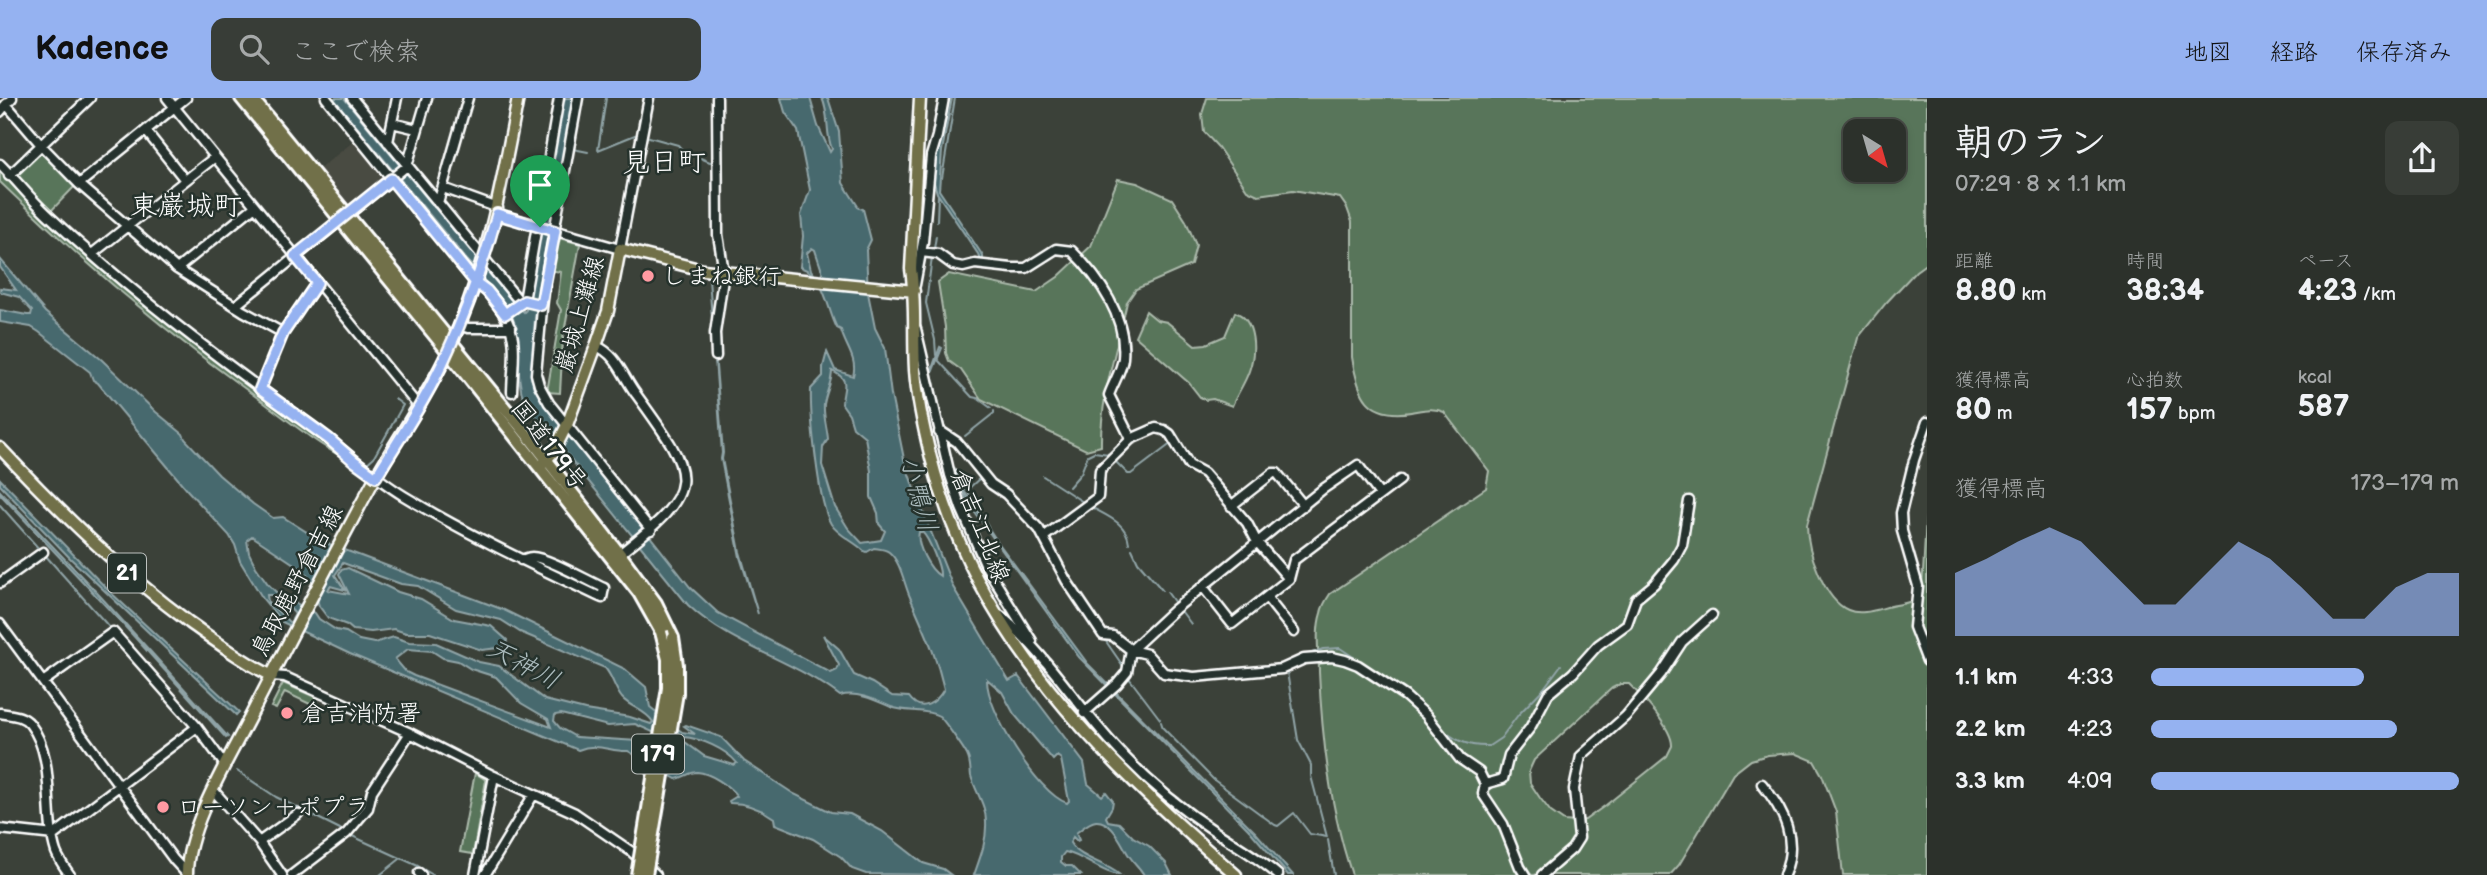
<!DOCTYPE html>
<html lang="ja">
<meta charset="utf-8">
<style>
:root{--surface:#2c312b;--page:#383d37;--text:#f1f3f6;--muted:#a6a9a9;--line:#484c47;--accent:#95b2f1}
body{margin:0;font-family:"Balsamiq Sans","Klee One",sans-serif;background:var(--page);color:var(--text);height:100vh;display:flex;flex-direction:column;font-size:26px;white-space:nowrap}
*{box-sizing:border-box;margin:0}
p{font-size:23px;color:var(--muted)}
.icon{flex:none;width:38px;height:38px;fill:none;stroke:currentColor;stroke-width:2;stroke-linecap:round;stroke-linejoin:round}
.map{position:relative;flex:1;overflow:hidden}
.side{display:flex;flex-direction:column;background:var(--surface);width:560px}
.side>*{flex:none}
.needle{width:46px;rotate:143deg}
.fabs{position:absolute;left:1843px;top:21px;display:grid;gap:14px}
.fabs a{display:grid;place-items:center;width:63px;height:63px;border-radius:14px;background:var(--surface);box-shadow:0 4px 10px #0003,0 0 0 2px var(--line);font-size:35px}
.pin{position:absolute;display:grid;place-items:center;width:60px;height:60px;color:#fff;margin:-72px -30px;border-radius:50% 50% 50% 0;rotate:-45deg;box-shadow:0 0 7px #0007}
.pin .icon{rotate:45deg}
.round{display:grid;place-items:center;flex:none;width:74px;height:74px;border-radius:14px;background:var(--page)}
.summary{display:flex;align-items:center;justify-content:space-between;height:119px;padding:0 28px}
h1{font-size:38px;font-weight:700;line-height:52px}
.stats{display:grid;grid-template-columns:repeat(3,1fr);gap:10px;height:119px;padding:7px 28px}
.stats div{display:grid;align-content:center}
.stats b{font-size:30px;font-weight:700}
.stats small{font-size:19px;font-weight:400}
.stats p{font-size:19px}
.chart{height:196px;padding:14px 28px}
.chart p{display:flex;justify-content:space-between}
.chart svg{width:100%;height:126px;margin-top:7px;fill:var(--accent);opacity:.7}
ul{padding:0 28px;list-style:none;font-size:23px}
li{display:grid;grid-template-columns:112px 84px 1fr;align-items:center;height:52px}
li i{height:18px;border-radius:9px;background:var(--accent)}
header{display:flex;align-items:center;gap:42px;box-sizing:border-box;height:98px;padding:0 35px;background:var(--accent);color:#111}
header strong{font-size:33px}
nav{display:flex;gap:38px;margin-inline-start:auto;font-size:24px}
.search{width:490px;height:63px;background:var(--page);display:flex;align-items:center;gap:18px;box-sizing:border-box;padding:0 24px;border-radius:14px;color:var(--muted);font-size:26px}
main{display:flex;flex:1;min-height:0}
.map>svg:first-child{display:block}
.built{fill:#4a4b42}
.green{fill:#59745a;stroke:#acbaac;stroke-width:2;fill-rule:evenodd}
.water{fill:#47696e;stroke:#91a5a8;stroke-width:2;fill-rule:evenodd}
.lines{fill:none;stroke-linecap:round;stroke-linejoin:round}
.stream{stroke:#91a5a8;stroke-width:2}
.minor-casing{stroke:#fff;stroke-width:13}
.major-casing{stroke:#fff;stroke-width:15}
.highway-casing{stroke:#fff;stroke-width:16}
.minor{stroke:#26332d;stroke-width:8}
.major{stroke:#71704a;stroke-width:10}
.highway{stroke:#71704a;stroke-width:10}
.highway-bridge-casing{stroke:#fff;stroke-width:16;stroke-linecap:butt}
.highway-bridge{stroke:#71704a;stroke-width:10}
.route-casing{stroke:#fff;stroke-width:14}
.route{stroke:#95b2f1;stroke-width:9}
.poi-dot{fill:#ff9aa2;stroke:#26332d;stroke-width:2.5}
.labels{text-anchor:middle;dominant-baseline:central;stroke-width:5;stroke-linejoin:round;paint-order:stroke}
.shield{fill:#26332d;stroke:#bec2c0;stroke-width:2}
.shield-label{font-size:23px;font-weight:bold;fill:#fff}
.poi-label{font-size:24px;fill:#fff;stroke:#26332d;text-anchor:start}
.street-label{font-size:24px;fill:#fff;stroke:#26332d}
.water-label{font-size:26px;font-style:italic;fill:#acbcbe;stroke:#26332d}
.quarter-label{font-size:28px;fill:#fff;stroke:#26332d}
</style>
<header>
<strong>Kadence</strong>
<div class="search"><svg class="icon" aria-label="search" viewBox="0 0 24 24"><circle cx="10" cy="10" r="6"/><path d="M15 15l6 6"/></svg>ここで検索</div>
<nav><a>地図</a><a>経路</a><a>保存済み</a></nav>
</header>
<main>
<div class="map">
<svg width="1927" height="777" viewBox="0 0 1927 777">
<rect width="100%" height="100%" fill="#3b4139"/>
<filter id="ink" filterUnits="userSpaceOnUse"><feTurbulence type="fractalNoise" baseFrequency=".0143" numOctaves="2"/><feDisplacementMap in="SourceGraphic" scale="14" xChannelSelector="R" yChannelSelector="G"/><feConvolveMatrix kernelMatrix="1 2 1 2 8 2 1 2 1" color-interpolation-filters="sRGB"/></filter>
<g filter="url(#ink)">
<path class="built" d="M354,43L384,80V84L353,108H348L318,72Z"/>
<path class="green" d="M1207,0H1927V165L1916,173L1886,205L1858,240L1807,427C1807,452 1824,502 1848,512C1861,518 1878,511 1891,508C1900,506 1914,505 1921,496C1923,492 1926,412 1927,399V777H1843L1836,714L1822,677L1814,663L1795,655L1768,657L1751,662L1733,676L1679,767L1670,777H1352C1330,712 1322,643 1319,574C1319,555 1315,534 1321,515C1322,508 1326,502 1330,496L1486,390L1489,373L1444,314C1433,309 1423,312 1411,314C1367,321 1358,297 1352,259V124L1347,110L1340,100L1293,92L1258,97L1247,92L1218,49L1204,34L1202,16ZM1855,33H1894V72H1855ZM1620,586H1629C1642,598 1673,631 1672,648L1667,658L1606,707L1585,722L1576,724L1564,723L1551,714L1540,700L1530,685L1529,673L1534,662L1612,590Z
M44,52L76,87L49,115L15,76L39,53Z
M0,70L106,171L328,341L348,362C315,345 285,320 255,298C164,233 80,162 0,84Z
M1118,81L1137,85L1172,101L1186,123L1196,147L1191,167L1136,191L1127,204C1117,252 1100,299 1101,348L1086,352L981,301L961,272L949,263L946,255L945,229L938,184L949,176L1036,194L1058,179L1091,148Z
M556,139L580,146L563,240L560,295L547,294L561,212L557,205L561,174L549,172Z
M1146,213L1157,222L1167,224L1195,247L1206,246L1225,238L1235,214C1256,222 1256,254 1249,273C1245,285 1237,296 1232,308L1213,301L1206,302L1200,299L1189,285L1135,238Z
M283,585L315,599L317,604L314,608L285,594L276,611L271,609Z
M475,675L486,682L473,756L460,754Z"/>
<path class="water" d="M333,0H344L507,197L524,214L526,212L562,0H574L535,220L531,270V280L538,296L690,489L718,515L831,575L837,572L839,567L823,537L839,551L854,577L872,585L892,598L909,599C921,616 936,605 944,591C936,556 924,531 910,499C904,486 901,464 889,454C885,451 880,451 874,450L867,454L864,453C854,443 839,438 831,426C818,405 810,317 811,291L823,278V269L827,254L835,272L853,278C858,261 845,248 841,232L837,230C826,209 826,178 800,169L803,138L801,117L810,92L798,33L785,14L781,0H810L818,28L830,54L832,51C825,35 830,17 822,0H828L839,34L843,85L859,110L863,111L871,142L866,152L868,195L875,230L885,250L891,297L904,361L915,394L953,489L1009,583L1018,578L1084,665L1088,686L1102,698L1106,694L1113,703L1112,709L1106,719L1108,723L1119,725L1133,739L1149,748L1166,765L1172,777H1144C1140,770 1134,765 1130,759C1122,748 1113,722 1096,723C1088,724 1082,731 1076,735L1079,742L1077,743L1073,739L1070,745C1080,761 1105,764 1120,777C1105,777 1082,757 1065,754L1061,759V764L1066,768H1072L1081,777H974C980,760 987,743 986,724C986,707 976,695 971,678C970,671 971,665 967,657C964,651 943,621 939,618C925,610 906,615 891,609C875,602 857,593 840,598C794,562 731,548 688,507L524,303C514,274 523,244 511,215ZM812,150L815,152L828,191H825L811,172L807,155ZM832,273C852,282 842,291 842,306L849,316L853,329L865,339L871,373V399L878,415L879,426L885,433L881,442L862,445L848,430L835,409L822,367L823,349L828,341C827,329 823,318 824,306C826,294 832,284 832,273ZM919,434H922C929,440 941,470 940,478C929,471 916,447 919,434ZM987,581L1002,594L1014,616L1053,662L1057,658L1061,661L1069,703L1067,705C1038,696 986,612 987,581Z
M949,0H952L942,53L939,92L983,158V163L980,162V159L937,95L932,77Z
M0,161L45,214L102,262L156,314L183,336L185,341L219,377L253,406L273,420L283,419L321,443L504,512L625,571L646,589L650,609L682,634L695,636L684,628L686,627L721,639L744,663L794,696L831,714L850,716L882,733L923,765L943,771L951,777L866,776L852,771L841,759L813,741L775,726L774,720C760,710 747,705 730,705L729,703L737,698C729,688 711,675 697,674C690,674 683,680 676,681L628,653C610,654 598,644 578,652L350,556L282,524L263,501L240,463L235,447L229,437L188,393L98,285L93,282L90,274L39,234L31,229L0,224V212L27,217H31L32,213L19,199L0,194V190L16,192L0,169ZM252,438L303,472L312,484L319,508L328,520L347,527L353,532L371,534L394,531L406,535H430L482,552L506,549L507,542L491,528L454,521L421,501L398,494L348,470L341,472L339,476L349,496L328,492L330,488L345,492L335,477L343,465L401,486L418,488L456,511L501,522L520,534L605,570C613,579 614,590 622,600C631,610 646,612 653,624L651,626L630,619L585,612L545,602L499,568L479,564L436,545L409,544L394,539L374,545L359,542L346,534L336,532L319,521L315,515L278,496L268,486L256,469L249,455L247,442ZM267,497H271L287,507L295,516L290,525L268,504ZM408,551L432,553L443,560L458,563L471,571L496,579L521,605L548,621L551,629L414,578L406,574L395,561ZM561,616L608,628L635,626L653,634L678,653L677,661L653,644L576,639L560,630L554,623L555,617ZM683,639C700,640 726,651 737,665L734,667L704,658L681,641Z
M709,181L723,355L722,361L740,454L758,516L740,459L721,361L722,355Z
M940,249L942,250L932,275L953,368L964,393L997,443L1088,566L1256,735L1293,777H1288L1250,733L1079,559L968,405L950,365L930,276Z
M0,381L108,492L239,614L236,617L70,460L0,387Z
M0,393L101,499L228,639L226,640L119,522L0,396Z"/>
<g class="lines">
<path class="stream" d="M606,0L598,52L635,37
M649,39L678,47L683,53L710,64
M573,51L588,54
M942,80L955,0
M937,123L938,97
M934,151L936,138
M932,159L926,205L935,242L936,257
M938,262L972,299L977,300L991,310
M965,338L994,315V313
M1114,362L1128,376H1131L1172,345
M365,367L374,359L403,307L395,301
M1043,378L1083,404
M981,379L967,392L988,428
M1069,389L1081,375L1088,357L1094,354L1109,356
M0,407L40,452
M1091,409C1107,418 1127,425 1129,445
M1132,451L1138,464L1162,492
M45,457L110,530
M1167,494L1175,505
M1182,514L1191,526
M1105,542L1123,568
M1295,561L1323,551L1340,550L1373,572
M1129,580L1160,621
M49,585L58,598
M1161,624L1163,630L1214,682L1275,727L1278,728L1294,715L1310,736L1327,739L1311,678V667L1298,642L1287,574
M1440,629C1454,643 1469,649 1489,648L1501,640L1518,617L1544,590L1561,567
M237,673L276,699L340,731
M350,737L418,768L433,777
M1328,742L1334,777
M325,757L349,739
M380,777L400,761"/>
<g class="minor-casing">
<path id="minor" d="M167,0L419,309
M326,0L476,185C485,190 490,196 496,204C521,238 513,255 512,294
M352,0L520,204L524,203L559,0
M578,0L544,190L536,276L539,287L549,305L651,432
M6,6L41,47L79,86L177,171L243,213L283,235
M0,14L12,0
M392,25L417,31
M146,33L185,82
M388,44L397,0
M0,66C16,82 30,100 47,116C129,193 220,262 312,328C343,351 371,378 404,398C468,437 535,468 602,500L604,490C588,483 547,459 532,459C528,459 525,461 521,462
M9,78L90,0
M79,86L186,0
M443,90L498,110
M438,105L468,0
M497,116L620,151L649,0
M921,154L938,156L953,167L963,169L975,166L1011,170H1026L1056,151L1072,153C1099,180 1127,219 1123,260C1122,272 1113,285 1109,297L1131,341
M92,156L215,59
M177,171L254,109
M915,187L923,144L931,58L937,38L944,0
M235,208L407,68L427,0
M505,216L520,204
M459,227L468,230H511
M916,231L950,377L961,410L987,470L1032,543
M596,248C617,256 623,279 636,296C698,381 704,390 617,458
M716,258L715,235L724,174L718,137L717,0
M260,291L283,235L317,185
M1927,324L1914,362L1901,415L1902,433L1918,488L1914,529L1927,563
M939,334H942L957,344L991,386L1006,396L1039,431L1066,482L1103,537L1113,538L1131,552L1147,556L1164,575L1194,579L1282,571L1304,561L1332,559L1345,562L1358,567L1405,598L1426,617L1460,661L1479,674L1485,686L1483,696L1503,726L1520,769L1525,777
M1231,408L1273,375H1277L1304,408
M1045,438L1098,399L1100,372L1131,341L1156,330L1164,332L1170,336L1189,367L1204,375L1247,425L1257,444L1289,481
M0,485L43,454
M1203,489L1232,526L1289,481L1294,462L1400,382
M1267,500L1294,534
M1001,518C1049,558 1081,615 1125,659C1152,687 1184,713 1216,734C1237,748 1259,760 1278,777
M0,526L174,762L187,776L186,777
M272,578L285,579L410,635L494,678L575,715L632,754L656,777
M43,584L113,534L197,629
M0,615C11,617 23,617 30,626C57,661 43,714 56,754C59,762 65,770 70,777
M1084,615L1117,586L1127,574L1131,552L1175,511L1323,391L1358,367L1380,397
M1485,686L1503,681L1509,657L1530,630L1548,596L1573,575L1598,547L1627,526L1636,501L1654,486L1674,462L1682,447L1689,403
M1762,686C1784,713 1799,742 1784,777
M213,692L259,744L282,777
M0,731L54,737L197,629L225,667
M259,744L298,716
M419,775L421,777
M292,777L347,735L368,710L372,693L410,635
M475,777L494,678
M485,777L534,696
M1542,777L1572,751L1579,740L1574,691L1581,658L1626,618L1661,576L1682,544L1712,517"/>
</g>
<g class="major-casing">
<path id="major" d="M920,0L911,171C916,204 913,238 915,272C917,301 924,332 931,360C977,541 1101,659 1236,777
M0,350C59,413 120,473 190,525C217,544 242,563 272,578
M543,366L554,353L567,327L596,248L608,213L620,151L703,172L914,193
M187,777C186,731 228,662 249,621C290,541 331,461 374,382C398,339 427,299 448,254C487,169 501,91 518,0"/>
</g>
<g class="highway-casing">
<path id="highway" d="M241,0L448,254L639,495L661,534
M252,0L529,339L620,456L656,505L673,540"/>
</g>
<use href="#minor" class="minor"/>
<use href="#major" class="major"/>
<use href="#highway" class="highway"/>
<g class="highway-bridge-casing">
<path id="highway-bridge" d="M637,777L668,590V561L661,534
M646,777L677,595V567L673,540"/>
</g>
<use href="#highway-bridge" class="highway-bridge"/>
</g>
</g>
<g class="lines" filter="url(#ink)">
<g class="route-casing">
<path id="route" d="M540,129L497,116C484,163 469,208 448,253C429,297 401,338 376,379L354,363L329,341L260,291L283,235L317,185L295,158L391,81L476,185L487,193L505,216L524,203L541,207L555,133L540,129"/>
</g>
<use href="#route" class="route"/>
</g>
<g class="poi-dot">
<circle cx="648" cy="178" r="7"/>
<circle cx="287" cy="615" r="7"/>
<circle cx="163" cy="709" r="7"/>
</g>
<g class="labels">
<g class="shield">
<rect x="108" y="455.5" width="38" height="39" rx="5"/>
<rect x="632" y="636.5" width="52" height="39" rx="5"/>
</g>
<g class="shield-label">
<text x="127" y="475">21</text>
<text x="658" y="656">179</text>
</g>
<g class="poi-label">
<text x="662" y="178">しまね銀行</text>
<text x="301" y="615">倉吉消防署</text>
<text x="177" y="709">ローソン＋ポプラ</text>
</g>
<g class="street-label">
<text transform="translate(580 216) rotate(-74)">巌城上灘線</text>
<text transform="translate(549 347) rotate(52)">国道179号</text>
<text transform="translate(980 428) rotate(68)">倉吉江北線</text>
<text transform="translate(297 483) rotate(-62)">鳥取鹿野倉吉線</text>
</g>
<g class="water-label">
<text transform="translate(918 396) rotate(75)">小鴨川</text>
<text transform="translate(523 567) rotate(28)">天神川</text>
</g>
<g class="quarter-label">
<text x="664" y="64">見日町</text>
<text x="186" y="108">東巌城町</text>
</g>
</g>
</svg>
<div class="fabs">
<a><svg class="needle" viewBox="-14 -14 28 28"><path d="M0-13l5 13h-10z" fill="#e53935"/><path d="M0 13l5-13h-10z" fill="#a6a9a9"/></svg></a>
</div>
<div class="pin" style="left:540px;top:129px;background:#1e9e55"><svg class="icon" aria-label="arrive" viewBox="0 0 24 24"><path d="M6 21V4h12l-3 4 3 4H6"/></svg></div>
</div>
<section class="side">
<div class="summary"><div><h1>朝のラン</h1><p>07:29 · 8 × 1.1 km</p></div><a class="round"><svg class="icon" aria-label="share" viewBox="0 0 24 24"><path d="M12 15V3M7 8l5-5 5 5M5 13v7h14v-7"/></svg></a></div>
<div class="stats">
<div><p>距離</p><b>8.80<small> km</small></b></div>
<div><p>時間</p><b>38:34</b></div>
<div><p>ペース</p><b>4:23<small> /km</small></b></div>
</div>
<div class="stats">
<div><p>獲得標高</p><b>80<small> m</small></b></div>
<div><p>心拍数</p><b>157<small> bpm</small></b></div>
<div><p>kcal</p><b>587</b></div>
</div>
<div class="chart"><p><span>獲得標高</span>173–179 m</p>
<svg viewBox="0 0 160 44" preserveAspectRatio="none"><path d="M0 44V22L10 17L20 11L30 6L40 11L50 22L60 33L70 33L80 22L90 11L100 17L110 27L120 38L130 38L140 27L150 22L160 22V44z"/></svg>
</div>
<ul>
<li><b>1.1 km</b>4:33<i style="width:69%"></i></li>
<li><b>2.2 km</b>4:23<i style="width:80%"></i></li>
<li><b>3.3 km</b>4:09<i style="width:100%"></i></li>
</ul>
</section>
</main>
